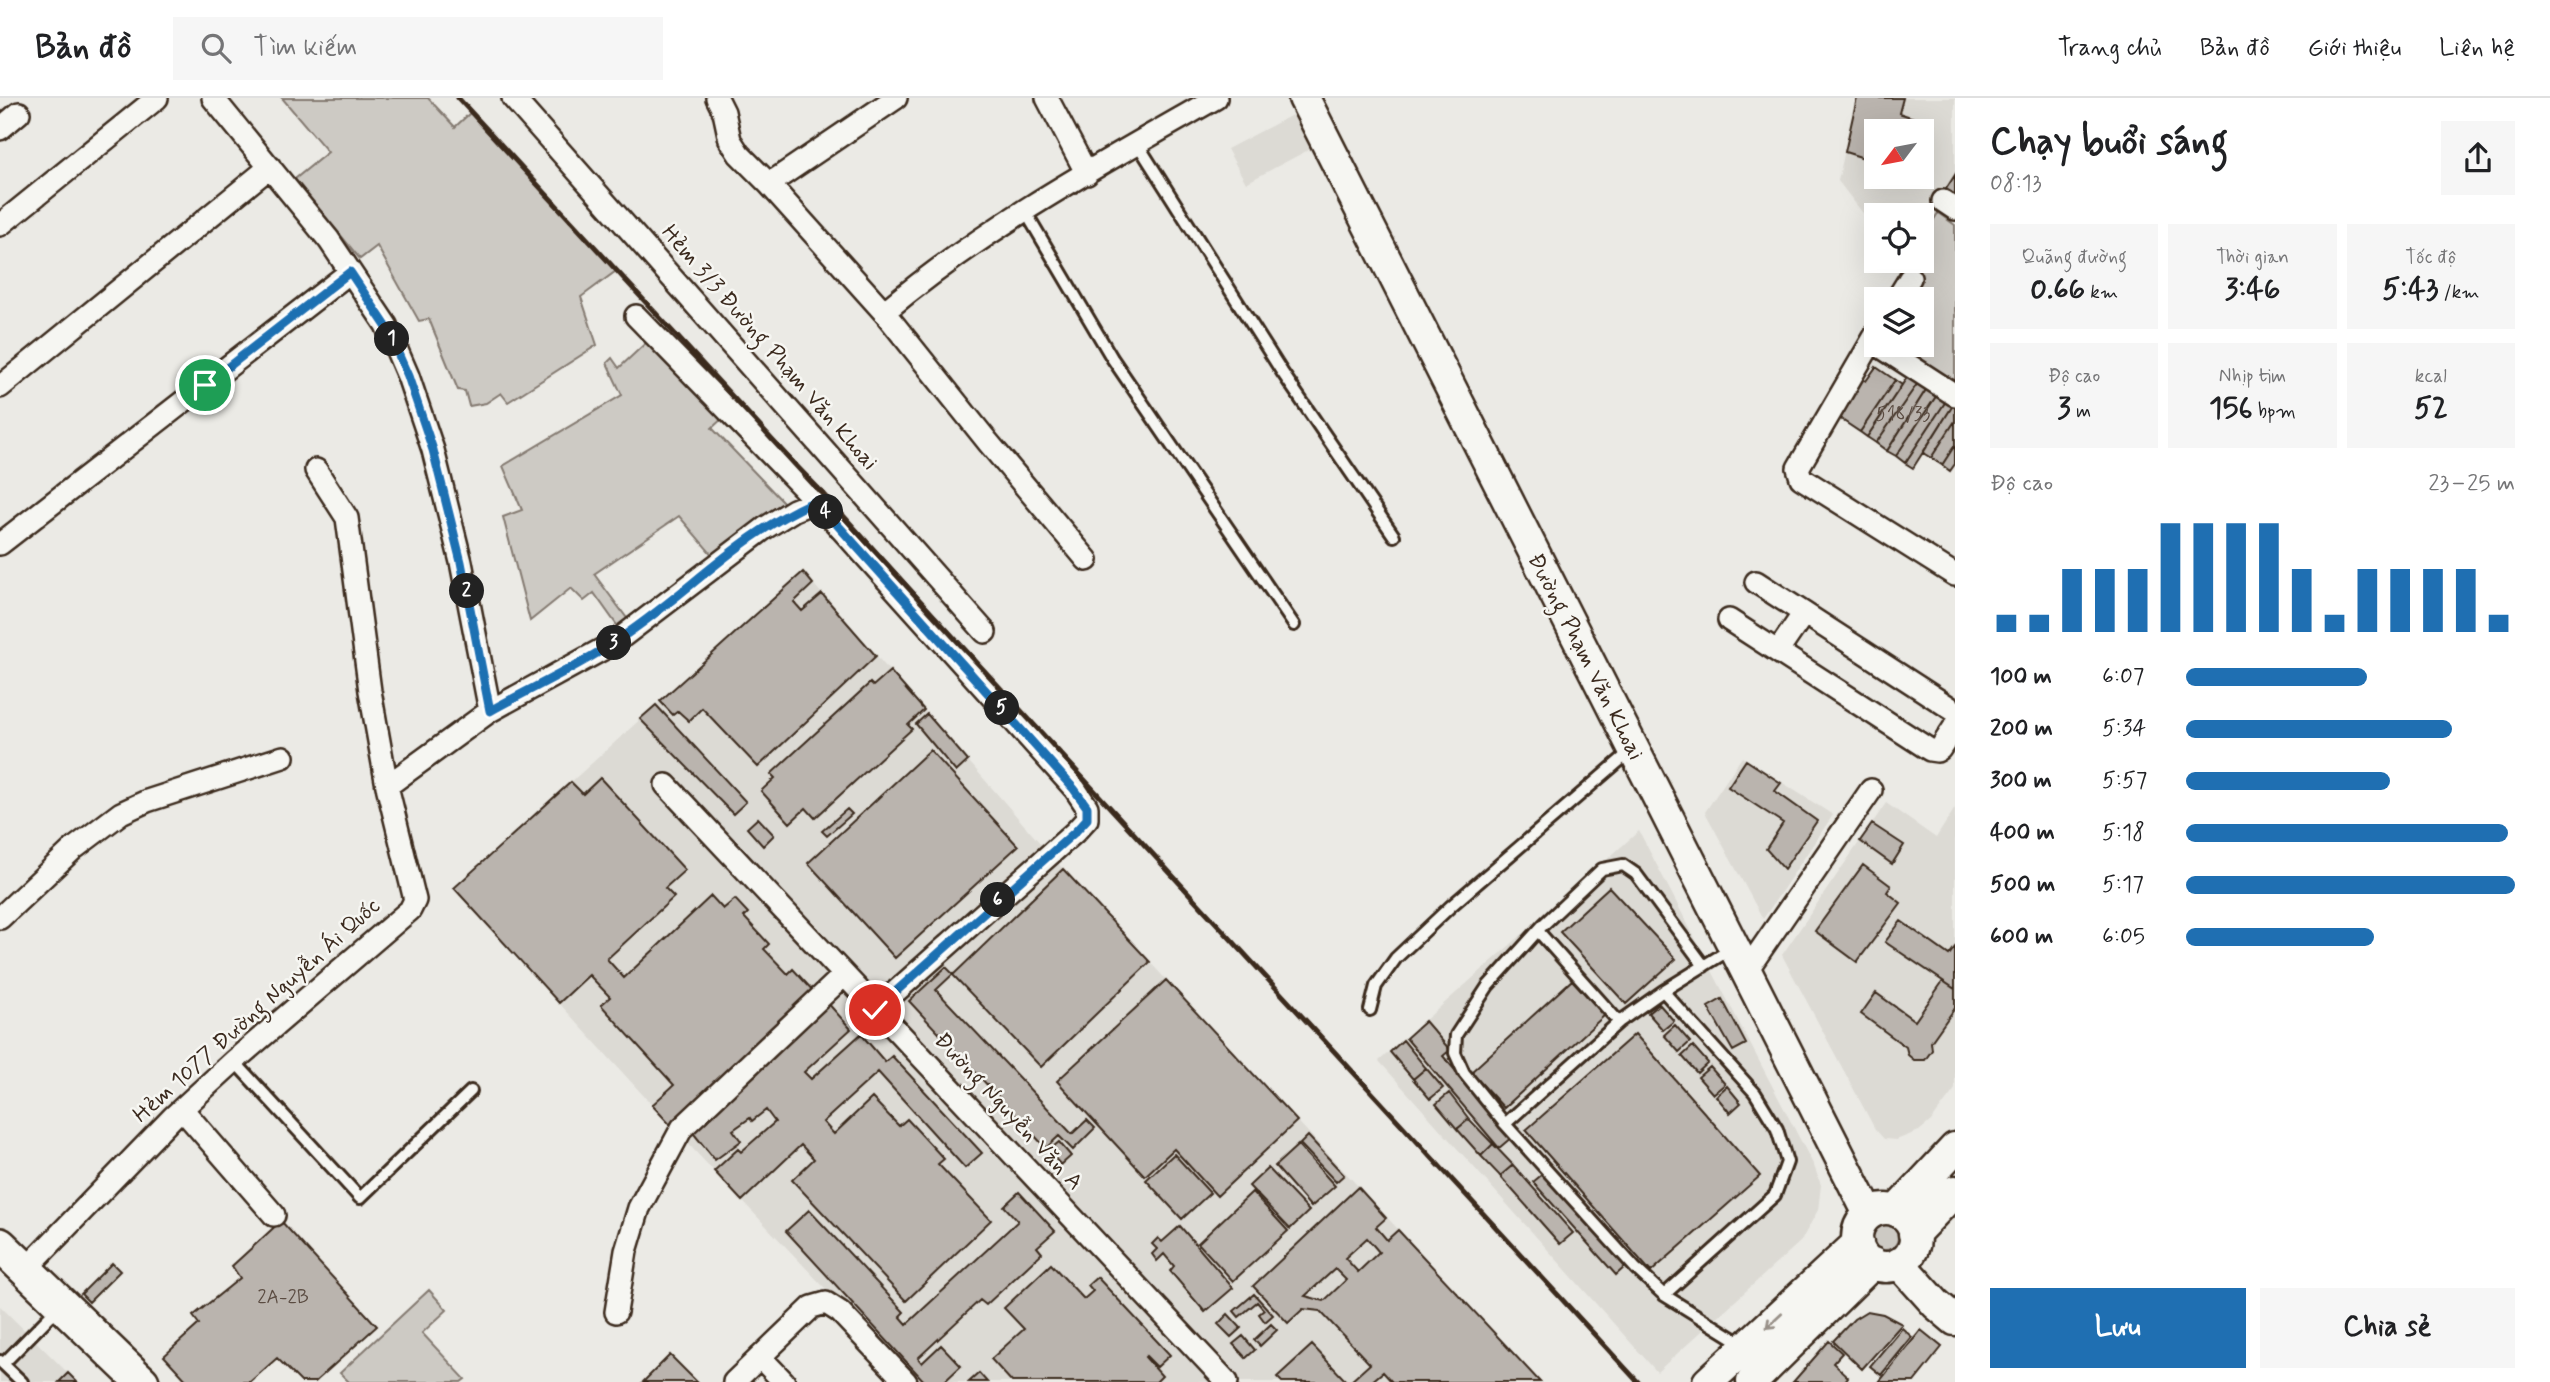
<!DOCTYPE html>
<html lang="vi">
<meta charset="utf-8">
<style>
:root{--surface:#fff;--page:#f6f6f6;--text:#202124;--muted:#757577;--line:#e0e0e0;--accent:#1f6fb2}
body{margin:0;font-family:Mynerve,sans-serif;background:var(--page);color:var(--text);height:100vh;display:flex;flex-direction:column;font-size:26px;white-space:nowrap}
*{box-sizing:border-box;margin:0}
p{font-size:23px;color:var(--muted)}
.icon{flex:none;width:38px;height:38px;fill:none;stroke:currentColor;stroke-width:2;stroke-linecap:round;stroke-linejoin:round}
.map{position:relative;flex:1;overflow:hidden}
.side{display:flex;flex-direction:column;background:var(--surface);width:595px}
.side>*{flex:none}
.needle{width:46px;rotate:238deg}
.controls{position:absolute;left:1864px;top:21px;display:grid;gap:14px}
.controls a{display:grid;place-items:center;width:70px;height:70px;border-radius:0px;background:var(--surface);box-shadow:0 7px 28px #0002;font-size:35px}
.pin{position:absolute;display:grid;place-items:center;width:60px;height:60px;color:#fff;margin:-30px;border:4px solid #fff;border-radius:50%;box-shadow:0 2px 7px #0007}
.km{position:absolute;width:35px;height:35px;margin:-18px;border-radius:50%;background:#222;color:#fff;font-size:19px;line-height:35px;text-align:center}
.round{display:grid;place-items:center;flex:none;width:74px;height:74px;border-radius:0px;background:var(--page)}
.summary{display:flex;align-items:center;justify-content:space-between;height:119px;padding:0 35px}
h1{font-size:38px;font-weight:700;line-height:52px}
.figures{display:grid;grid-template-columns:repeat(3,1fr);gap:10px;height:119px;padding:7px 35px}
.figures div{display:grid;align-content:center;border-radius:0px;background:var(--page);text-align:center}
.figures b{font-size:30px;font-weight:700}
.figures small{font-size:19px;font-weight:400}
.figures p{font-size:19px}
.chart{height:196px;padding:14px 35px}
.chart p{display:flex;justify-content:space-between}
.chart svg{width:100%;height:126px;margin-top:7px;stroke:var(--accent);stroke-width:6}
.cta{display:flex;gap:14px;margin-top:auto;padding:14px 35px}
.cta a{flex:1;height:80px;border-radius:0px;background:var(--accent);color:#fff;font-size:28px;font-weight:700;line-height:80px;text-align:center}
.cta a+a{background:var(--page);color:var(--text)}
ul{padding:0 35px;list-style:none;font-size:23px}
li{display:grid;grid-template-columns:112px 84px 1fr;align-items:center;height:52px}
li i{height:18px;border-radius:9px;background:var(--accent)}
header{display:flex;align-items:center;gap:42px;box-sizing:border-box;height:98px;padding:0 35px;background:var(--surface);border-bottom:2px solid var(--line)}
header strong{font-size:33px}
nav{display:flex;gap:38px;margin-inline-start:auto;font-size:24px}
.search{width:490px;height:63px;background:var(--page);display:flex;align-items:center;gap:18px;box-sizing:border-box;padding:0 24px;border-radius:0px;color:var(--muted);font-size:26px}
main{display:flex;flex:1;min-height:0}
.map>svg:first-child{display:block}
.built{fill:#dcdad4;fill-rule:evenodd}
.green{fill:#cdcac4;stroke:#847a71;stroke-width:2}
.building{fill:#bab4ae;stroke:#3b2a1e;stroke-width:2;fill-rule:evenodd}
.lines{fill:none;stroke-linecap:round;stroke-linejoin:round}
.lane-casing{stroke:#3b2a1e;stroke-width:16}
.street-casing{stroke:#3b2a1e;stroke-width:26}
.secondary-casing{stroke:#3b2a1e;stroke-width:35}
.primary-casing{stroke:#3b2a1e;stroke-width:38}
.lane{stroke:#f6f6f2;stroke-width:10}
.street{stroke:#f6f6f2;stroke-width:21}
.secondary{stroke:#f6f6f2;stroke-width:30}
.primary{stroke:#f6f6f2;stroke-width:33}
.rail{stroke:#3b2a1e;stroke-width:5}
.oneway{stroke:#989088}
.route-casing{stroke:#fff;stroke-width:14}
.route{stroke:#1f6fb2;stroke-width:9}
.labels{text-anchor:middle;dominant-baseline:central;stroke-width:5;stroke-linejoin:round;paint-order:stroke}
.number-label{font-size:19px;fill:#5b4c42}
.street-label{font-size:23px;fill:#3b2a1e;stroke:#f6f6f2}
</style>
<header>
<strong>Bản đồ</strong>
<div class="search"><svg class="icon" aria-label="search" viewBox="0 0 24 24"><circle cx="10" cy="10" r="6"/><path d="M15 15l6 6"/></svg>Tìm kiếm</div>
<nav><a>Trang chủ</a><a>Bản đồ</a><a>Giới thiệu</a><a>Liên hệ</a></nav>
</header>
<main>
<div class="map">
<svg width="1955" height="1284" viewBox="0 0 1955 1284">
<rect width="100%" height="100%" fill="#ebeae5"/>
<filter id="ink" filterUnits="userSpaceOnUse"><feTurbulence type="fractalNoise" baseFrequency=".0143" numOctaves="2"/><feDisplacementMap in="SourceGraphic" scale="14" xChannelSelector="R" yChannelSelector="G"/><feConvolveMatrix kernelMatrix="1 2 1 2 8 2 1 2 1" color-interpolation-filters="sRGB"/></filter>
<g filter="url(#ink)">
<path class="built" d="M1857,0H1955V77L1933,111L1938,115L1922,141V117H1876V132L1838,83ZM1876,33H1922V79H1876Z
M1294,16L1312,50L1246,85L1227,51Z
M803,474L1054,761L1540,1284H914L675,1032L454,790Z
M1742,659L1833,717L1763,821L1705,714Z
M1886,705L1936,740L1955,710V991L1931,1023L1919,1033L1896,1042L1884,1041L1875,1031L1782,857Z
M1639,733L1814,1068L1821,1087L1818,1112L1801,1143L1657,1274L1379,963Z
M0,1208L68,1275L77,1284H0Z"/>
<path class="green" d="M282,0H428L455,29L470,15L616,173L581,199L597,247L508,304L501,295L486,305L469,308L465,293L458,292L429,221L419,223L377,148L360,161L295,81L328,54Z
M1938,115L1955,127V285L1898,247H1922V201H1908L1918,185L1900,173L1907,163H1922V141Z
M650,241L725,318L712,330L784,405L713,458L679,418L594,476L629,523L619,530L594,495L584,503L571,490L530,523L503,419L522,412L503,368L622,297L607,265L612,260L619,270Z
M1872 1139a13 13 0 1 1 26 0a13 13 0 1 1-26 0Z
M429,1192L447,1212L422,1235L465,1281L461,1284H349L340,1275Z"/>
<path class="building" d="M1857,0H1903L1899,15L1934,27L1922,68V33H1876V64L1845,54Z
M1955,77V98L1946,91Z
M1876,269L1895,282L1860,334L1836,318L1858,278L1866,283Z
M1910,275L1920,282L1876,345L1867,339Z
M1895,282L1902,287L1867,339L1860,334Z
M1920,282L1929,287L1887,353L1876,345Z
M1929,287L1939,294L1896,358L1887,353Z
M1939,294L1948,300L1905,365L1896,358Z
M1948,300L1955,304L1913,370L1905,365Z
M1955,304V323L1931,360L1923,355Z
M1955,323V347L1942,367L1931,360Z
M1955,347V366L1950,373L1942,367Z
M803,474L813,486L794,504L802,513L822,496L876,558L758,669L702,610L689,623L678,613L673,617L660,603Z
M890,573L924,612L908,627L912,631L815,720L806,710L790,725L761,693L775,680L771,676L870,585L873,588Z
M656,607L746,704L733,716L640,621Z
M927,616L968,663L956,674L916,626Z
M930,652L1018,748L895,860L808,765Z
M1746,662L1781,685L1775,693L1817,723L1784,771L1766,751L1783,725L1728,689Z
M600,680L685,772L665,790L674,799L607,861L624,880L711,798L723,811L735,801L748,815L744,819L769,846L764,851L788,876L793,871L816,896L675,1032L652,1007L674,987L601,907L610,899L589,877L559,905L454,790L571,684L583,696Z
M847,711L852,716L827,738L822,733Z
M758,720L774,737L763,748L747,730Z
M1872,726L1904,747L1892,766L1860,743Z
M1863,767L1891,788L1887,794L1901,805L1857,864L1815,833Z
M1063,771L1150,864L1041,969L953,877Z
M1609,789L1676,861L1626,906L1560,834Z
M1901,823L1949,857L1955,849V891L1885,844Z
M946,869L953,876L936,892L1072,1036L1087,1022L1095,1030L1073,1052L1059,1038L1046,1050L909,903Z
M1166,882L1297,1023L1217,1098L1174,1051L1145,1078L1057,983Z
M1572,882L1605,917L1504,1010L1471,974Z
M1943,883L1955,891V910L1931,944L1932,952L1925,962H1914L1908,957L1906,949L1861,916L1876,895L1915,923Z
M1722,901L1746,946L1733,953L1708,909Z
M826,903L851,931L804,974L811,981L861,936L885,964L892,958L982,1055L965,1070L878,974L823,1024L834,1036L872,1000L899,1028L907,1021L944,1061L938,1066L991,1122L906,1203L792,1082L814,1061L801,1047L742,1103L714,1073L738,1051L741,1054L775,1024L766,1012L752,1023L750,1020L733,1032L741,1043L715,1062L690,1031Z
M1659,906L1674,923L1663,932L1648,915Z
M1425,923L1450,952L1443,958L1512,1039L1499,1050L1406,940Z
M1675,927L1690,944L1679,954L1664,937Z
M1635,936L1760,1078L1651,1174L1526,1032Z
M1403,942L1426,970L1413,981L1390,954Z
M1693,948L1708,965L1697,975L1682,958Z
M1710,969L1725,986L1713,996L1698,979Z
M1426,970L1443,990L1430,1001L1413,981Z
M1727,988L1741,1005L1730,1015L1716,998Z
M1449,995L1469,1021L1457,1031L1436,1006Z
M1469,1021L1493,1046L1481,1058L1457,1031Z
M1308,1038L1344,1077L1336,1084L1300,1046Z
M1059,1044L1071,1058L1061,1067L1048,1053Z
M1493,1046L1513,1067L1500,1078L1481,1058Z
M1298,1047L1335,1088L1311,1109L1275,1068Z
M1174,1056L1210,1095L1182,1121L1146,1082Z
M1513,1067L1573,1135L1560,1146L1500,1078Z
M1268,1070L1309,1113L1290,1131L1249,1088Z
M1544,1075L1626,1168L1616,1177L1533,1084Z
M1358,1089L1386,1120L1376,1129L1387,1142L1398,1132L1540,1284H1392L1383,1274L1371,1284H1350L1370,1266L1320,1213L1303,1211L1288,1225L1253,1188ZM1367,1140L1379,1154L1358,1174L1345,1160ZM1335,1171L1346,1182L1324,1203L1305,1198Z
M1019,1094L1055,1133L1037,1149L1042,1155L986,1207L980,1202L918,1260L922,1265L941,1247L961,1268L944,1284H925L786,1133L809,1112L904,1214L900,1218L907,1226L1018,1123L1004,1108Z
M1252,1094L1288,1133L1233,1183L1198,1145Z
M281,1123L377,1228L315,1284H301L277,1260L250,1284H188L164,1258L199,1226L193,1218L240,1180L232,1168Z
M1180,1128L1233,1190L1205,1214L1170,1173L1174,1168L1164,1156L1157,1163L1152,1156L1157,1151L1152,1146L1158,1140L1162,1144Z
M112,1165L120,1173L89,1204L81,1196Z
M1051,1166L1084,1201L1093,1193L1088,1187L1097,1179L1170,1257L1157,1269L1146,1258L1145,1259L1162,1278L1156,1284H1012L991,1261L1024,1231L1004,1210Z
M1254,1196L1273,1217L1265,1224L1259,1216L1264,1212L1257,1204L1239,1219L1234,1213Z
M1867,1213L1883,1216L1902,1226L1862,1271L1833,1243L1854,1221Z
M1228,1216L1241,1230L1231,1239L1218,1226Z
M1271,1226L1277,1232L1260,1248L1254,1242Z
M1902,1230L1912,1239L1881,1277L1870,1268Z
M1921,1232L1942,1249L1914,1284H1879Z
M1243,1238L1255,1252L1246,1260L1233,1246Z
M1829,1243L1842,1255L1833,1265L1848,1279L1844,1284H1793Z
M1312,1247L1347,1284H1282L1277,1279Z
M670,1257L697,1284H643Z
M68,1275L77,1284H59Z
M979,1275L987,1284H969Z"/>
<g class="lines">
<g class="lane-casing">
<path id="lane" d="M1137,45L1282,274L1394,438
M1025,113L1112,260L1294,527
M1538,833L1619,924
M1704,868L1636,776L1623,767L1602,771L1543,827L1488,888L1456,937L1455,955L1464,975L1505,1026L1636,1171L1664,1197L1743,1246
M1663,893L1755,995L1777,1031L1787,1064L1775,1097L1664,1197
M1370,912L1376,888L1396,860L1451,808L1632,652
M234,963L360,1100L471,993
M1505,1026L1619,924L1663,893L1731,851
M0,1263L22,1284
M3,1266L50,1218"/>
</g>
<g class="street-casing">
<path id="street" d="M213,0L329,142L386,227L408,278L433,352L461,464L490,613
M513,0L985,534
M717,0L724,14L730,42L739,56L769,86L884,214L988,344L1087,462
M1047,0L1087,76
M0,31L19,15
M769,86L896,0
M1943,103L1955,111
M0,127L157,0
M1897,201L1910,180
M884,214C985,129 1102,65 1216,0
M636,218L816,403
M1876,236L1798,370L1801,380L1955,477
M1878,247L1955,297
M0,289L270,69
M0,446L350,174
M1756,484L1955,613
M1729,522L1930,652L1937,653L1940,651L1955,628
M1778,553L1804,515
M666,687L1227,1284
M387,688L490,613L614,545L765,430L794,412L816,403L1075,691L1087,709V721L1075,734L875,912
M0,820L72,752L121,715L147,703L283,659
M1745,875L1871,692
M182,1011L274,1117
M26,1171L173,1019L234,963L410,812L415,802L387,688L370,593L347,420L316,372
M616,1214L626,1153L639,1110L682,1030L844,877
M760,1259L784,1284
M734,1284L812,1209L826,1205L840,1214L906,1284"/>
</g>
<g class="secondary-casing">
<path id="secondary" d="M1304,0L1869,1116
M1857 1140a29 29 0 1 1 58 0a29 29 0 1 1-58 0Z
M1896,1113L1955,1050
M1914,1136L1955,1093
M1899,1165L1936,1206L1955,1222
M1708,1284L1858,1145
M1752,1284L1873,1165"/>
</g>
<g class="primary-casing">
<path id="primary" d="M0,1147L142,1284"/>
</g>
<use href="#lane" class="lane"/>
<use href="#street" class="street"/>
<use href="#secondary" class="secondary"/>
<use href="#primary" class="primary"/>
<path class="rail" d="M458,0C852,427 1244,857 1638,1284"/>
</g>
<defs><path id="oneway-shaft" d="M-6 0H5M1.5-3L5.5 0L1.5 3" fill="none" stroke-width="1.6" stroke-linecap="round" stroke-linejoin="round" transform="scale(1.75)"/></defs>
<use class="oneway" href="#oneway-shaft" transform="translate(1774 1223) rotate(137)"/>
</g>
<g class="lines" filter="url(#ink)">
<g class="route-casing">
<path id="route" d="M205,287L350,174L386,228L408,278L433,352L461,464L490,613C531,590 574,571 613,545C683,501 739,435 816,403L1074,691L1087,709V721L1075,734L875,912"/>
</g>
<use href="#route" class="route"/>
</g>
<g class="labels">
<g class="number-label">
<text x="1903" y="316">518/33</text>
<text x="283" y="1199">2A-2B</text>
</g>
<g class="street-label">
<text transform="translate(769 250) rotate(49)">Hẻm 3/3 Đường Phạm Văn Khoai</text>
<text transform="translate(1585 559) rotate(63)">Đường Phạm Văn Khoai</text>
<text transform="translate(257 913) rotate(-42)">Hẻm 1077 Đường Nguyễn Ái Quốc</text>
<text transform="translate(1008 1014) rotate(47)">Đường Nguyễn Văn A</text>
</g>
</g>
</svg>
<div class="controls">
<a><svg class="needle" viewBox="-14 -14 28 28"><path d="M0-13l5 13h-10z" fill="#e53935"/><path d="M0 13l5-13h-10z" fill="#757577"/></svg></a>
<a><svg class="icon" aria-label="locate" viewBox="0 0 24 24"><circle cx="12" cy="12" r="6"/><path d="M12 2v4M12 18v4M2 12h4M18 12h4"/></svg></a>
<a><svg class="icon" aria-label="layers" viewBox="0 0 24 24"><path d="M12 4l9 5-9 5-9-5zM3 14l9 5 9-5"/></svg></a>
</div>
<div class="pin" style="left:205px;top:287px;background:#1e9e55"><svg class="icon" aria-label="arrive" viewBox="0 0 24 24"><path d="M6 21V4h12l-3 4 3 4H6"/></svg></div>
<div class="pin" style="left:875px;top:912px;background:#d93025"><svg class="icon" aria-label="check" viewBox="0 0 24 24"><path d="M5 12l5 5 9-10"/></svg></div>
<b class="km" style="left:392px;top:241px">1</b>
<b class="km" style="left:467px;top:493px">2</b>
<b class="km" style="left:614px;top:545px">3</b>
<b class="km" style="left:826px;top:414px">4</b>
<b class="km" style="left:1002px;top:610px">5</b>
<b class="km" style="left:998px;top:802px">6</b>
</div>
<section class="side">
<div class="summary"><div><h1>Chạy buổi sáng</h1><p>08:13</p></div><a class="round"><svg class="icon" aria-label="share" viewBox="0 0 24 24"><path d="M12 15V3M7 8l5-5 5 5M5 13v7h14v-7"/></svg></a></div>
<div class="figures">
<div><p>Quãng đường</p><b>0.66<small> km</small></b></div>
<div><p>Thời gian</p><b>3:46</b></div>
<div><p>Tốc độ</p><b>5:43<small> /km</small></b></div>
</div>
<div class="figures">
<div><p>Độ cao</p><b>3<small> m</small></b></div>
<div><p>Nhịp tim</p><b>156<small> bpm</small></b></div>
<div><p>kcal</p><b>52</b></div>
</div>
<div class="chart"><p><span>Độ cao</span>23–25 m</p>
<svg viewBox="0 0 160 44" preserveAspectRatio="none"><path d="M5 44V38M15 44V38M25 44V22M35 44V22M45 44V22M55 44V6M65 44V6M75 44V6M85 44V6M95 44V22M105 44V38M115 44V22M125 44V22M135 44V22M145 44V22M155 44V38"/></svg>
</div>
<ul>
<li><b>100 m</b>6:07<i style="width:55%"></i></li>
<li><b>200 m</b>5:34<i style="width:81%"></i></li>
<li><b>300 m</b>5:57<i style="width:62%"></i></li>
<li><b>400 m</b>5:18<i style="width:98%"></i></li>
<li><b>500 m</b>5:17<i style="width:100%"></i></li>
<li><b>600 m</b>6:05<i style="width:57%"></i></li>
</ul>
<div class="cta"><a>Lưu</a><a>Chia sẻ</a></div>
</section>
</main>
